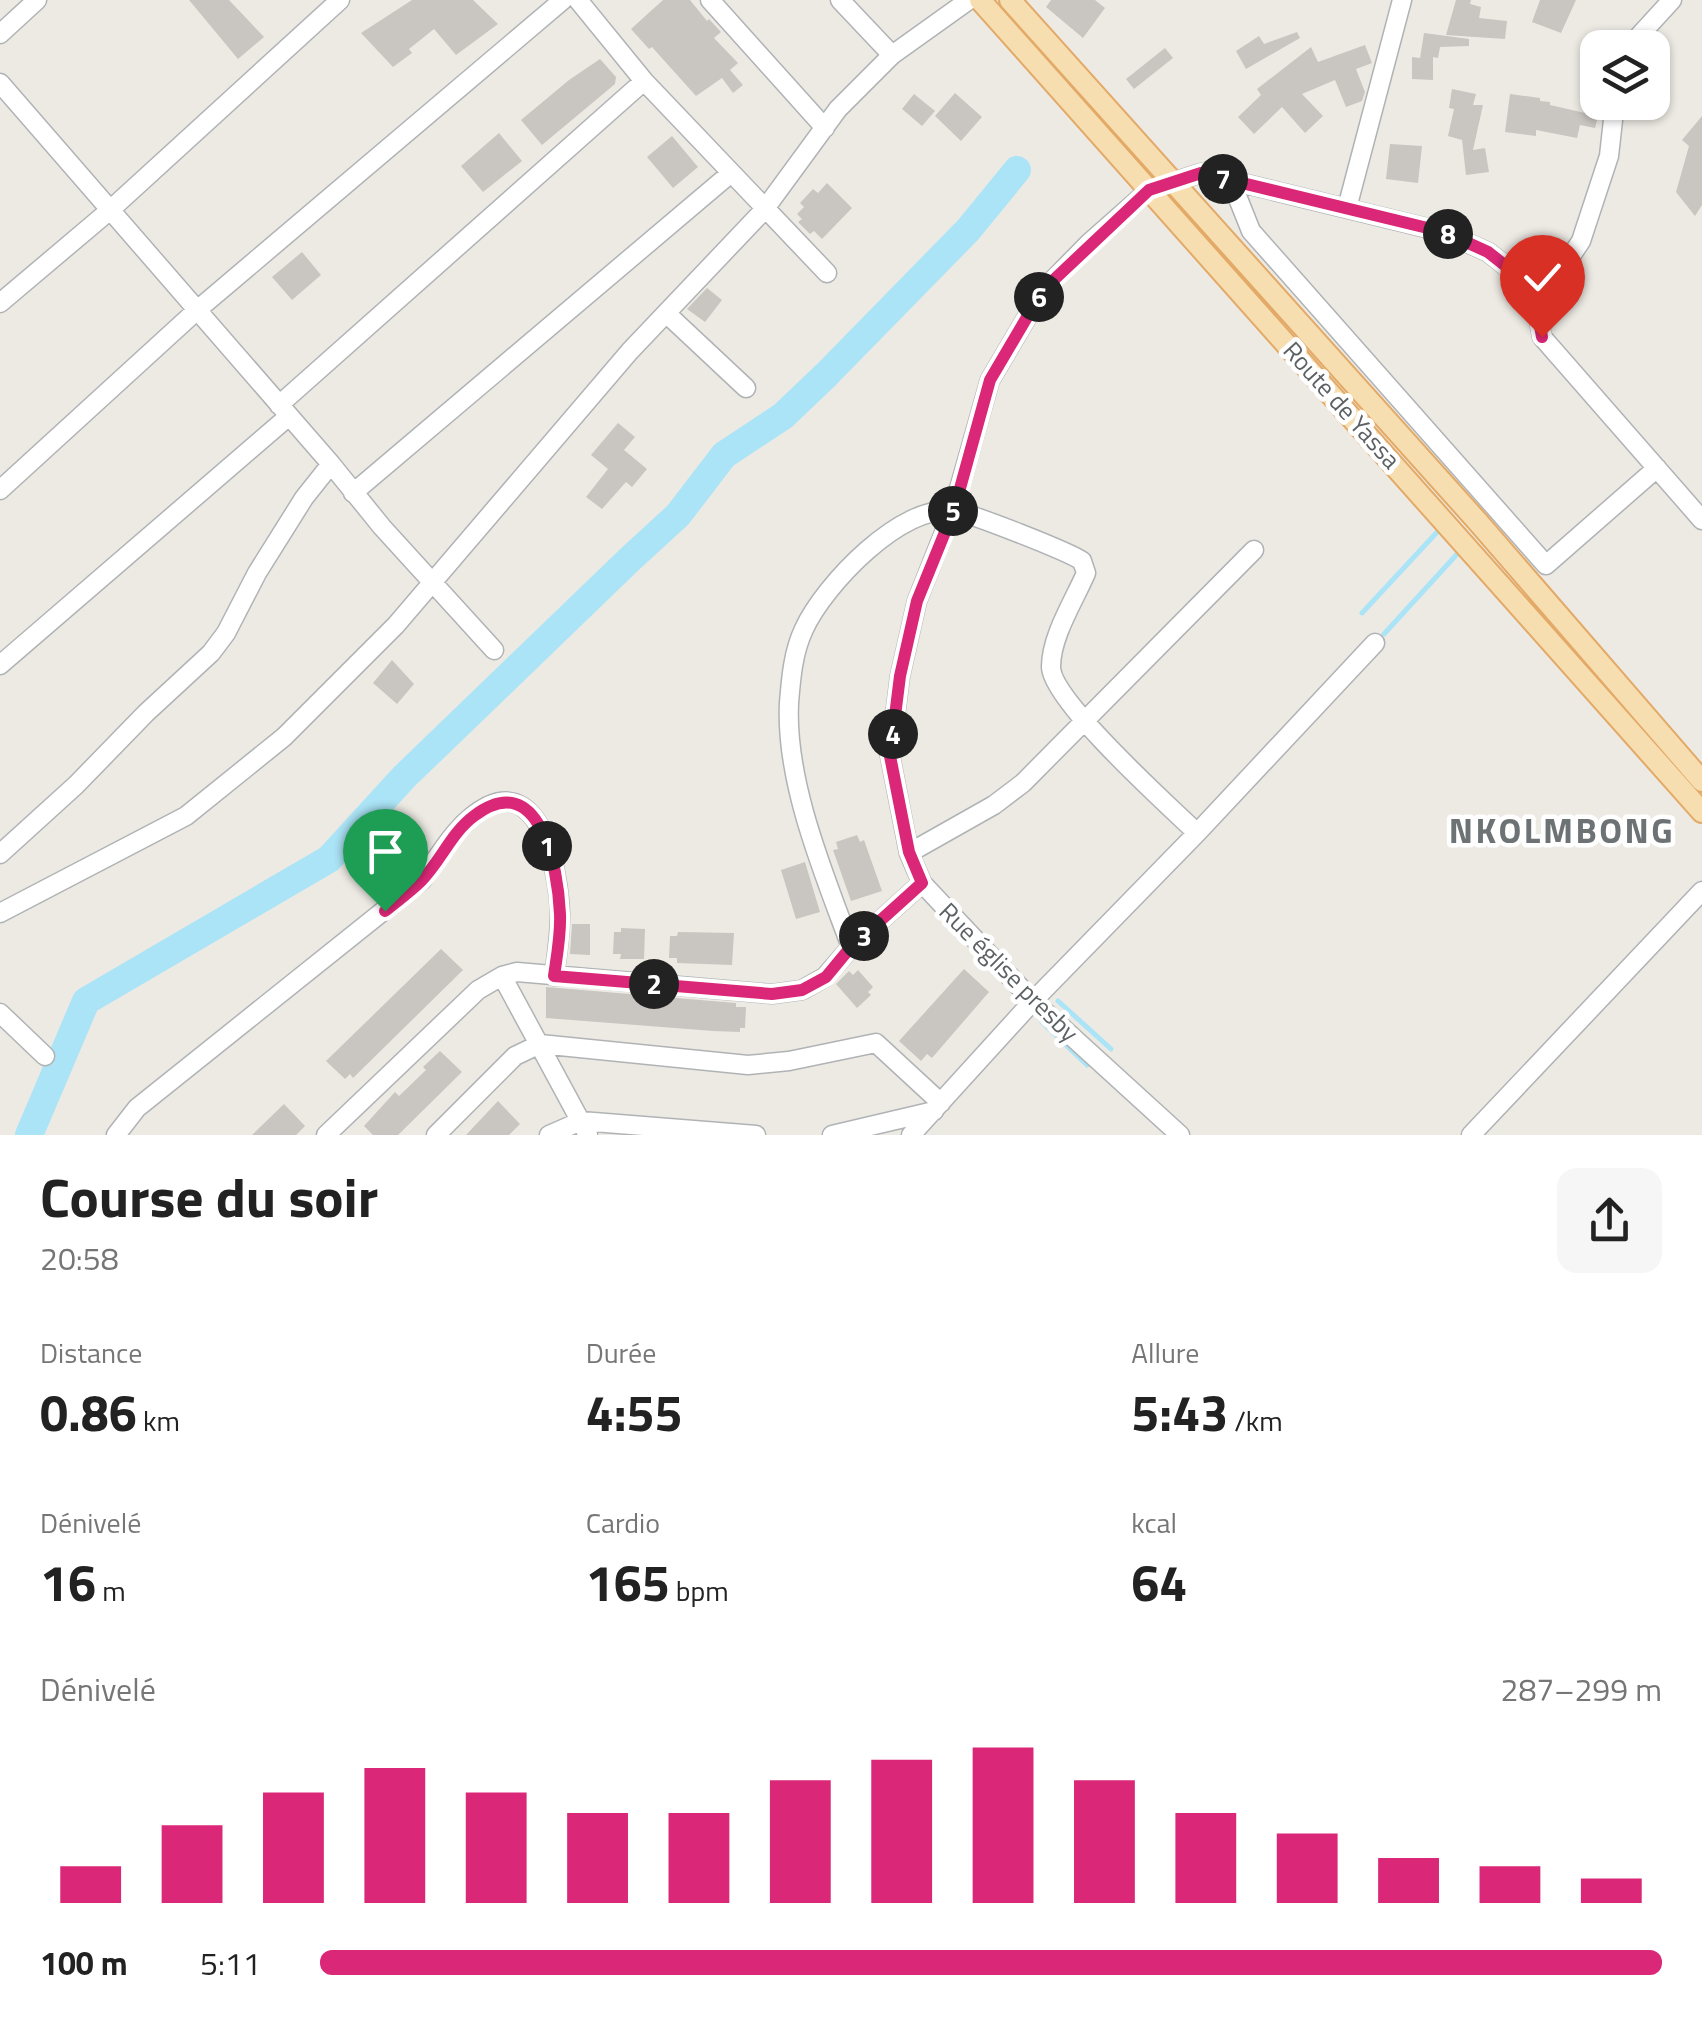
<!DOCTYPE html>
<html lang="fr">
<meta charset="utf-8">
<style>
:root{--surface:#fff;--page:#f6f6f6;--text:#222;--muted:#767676;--accent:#db2777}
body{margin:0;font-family:"Titillium Web",sans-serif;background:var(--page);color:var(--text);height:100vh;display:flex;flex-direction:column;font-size:38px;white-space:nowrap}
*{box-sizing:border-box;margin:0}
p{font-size:32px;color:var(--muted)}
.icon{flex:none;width:55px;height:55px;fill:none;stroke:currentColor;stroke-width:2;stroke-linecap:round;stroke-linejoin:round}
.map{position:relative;height:1135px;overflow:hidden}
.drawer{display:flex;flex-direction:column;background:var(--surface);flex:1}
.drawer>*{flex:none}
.buttons{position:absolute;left:1580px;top:30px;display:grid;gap:20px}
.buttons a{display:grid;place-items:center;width:90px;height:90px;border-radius:20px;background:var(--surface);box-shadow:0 2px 8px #0004;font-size:50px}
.pin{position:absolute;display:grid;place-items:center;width:85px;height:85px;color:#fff;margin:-102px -42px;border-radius:50% 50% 50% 0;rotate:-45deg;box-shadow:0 0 10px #0007}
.pin .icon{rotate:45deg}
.km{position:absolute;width:50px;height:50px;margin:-25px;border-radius:50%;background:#222;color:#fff;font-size:28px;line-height:50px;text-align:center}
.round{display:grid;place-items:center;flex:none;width:105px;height:105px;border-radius:20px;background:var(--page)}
.overview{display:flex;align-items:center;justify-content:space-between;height:170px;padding:0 40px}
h1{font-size:55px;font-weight:700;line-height:75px}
.metrics{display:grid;grid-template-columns:repeat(3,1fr);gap:15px;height:170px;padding:10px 40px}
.metrics div{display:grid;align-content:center}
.metrics b{font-size:50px;font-weight:700}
.metrics small{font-size:28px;font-weight:400}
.metrics p{font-size:28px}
.chart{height:280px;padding:20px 40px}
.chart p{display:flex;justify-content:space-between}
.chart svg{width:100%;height:180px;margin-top:10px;stroke:var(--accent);stroke-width:6}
ul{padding:0 40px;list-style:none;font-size:32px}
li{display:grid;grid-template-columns:160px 120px 1fr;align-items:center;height:75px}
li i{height:25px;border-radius:12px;background:var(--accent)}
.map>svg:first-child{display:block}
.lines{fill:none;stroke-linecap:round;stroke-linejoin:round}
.stream{stroke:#abe4f6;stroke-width:5}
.river{stroke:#abe4f6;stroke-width:28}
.building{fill:#c9c5c1}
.minor-casing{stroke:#b0b3b5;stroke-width:21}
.major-casing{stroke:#e3a967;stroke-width:24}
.minor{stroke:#fff;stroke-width:18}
.major{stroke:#f7deb0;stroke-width:20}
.route-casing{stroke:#fff;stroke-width:20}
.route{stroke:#db2777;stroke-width:12}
.labels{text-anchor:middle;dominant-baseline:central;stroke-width:9;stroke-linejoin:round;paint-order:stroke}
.street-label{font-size:25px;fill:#5c6163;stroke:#fff}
.district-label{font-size:35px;font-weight:bold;letter-spacing:2.5px;fill:#6d7375;stroke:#fff}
</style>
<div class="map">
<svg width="1702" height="1135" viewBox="0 0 1702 1135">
<rect width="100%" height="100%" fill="#edeae4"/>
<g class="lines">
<path class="stream" d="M1362,613L1440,529
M1384,634L1459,552
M1058,1001L1111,1049
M1042,1022L1087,1065"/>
<path class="river" d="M29,1135L86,1001L329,859L404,777L629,560L678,515L724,455L783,416L826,375L968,230L1017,170"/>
</g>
<path class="building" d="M189,0H229L264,37L238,59Z
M412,0H473L498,24L456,55L434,29L409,49L412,53L393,67L361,33Z
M663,0H690L707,21L709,19L721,32L714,38L738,63L730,70L743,85L733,93L722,78L696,96L652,47L649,49L631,29Z
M1051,0H1095L1105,8L1083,38L1046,7Z
M1456,0H1471L1470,4L1481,7L1479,18L1507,21L1505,39L1446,35Z
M1540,0H1576L1561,33L1532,22Z
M1297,32L1300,38L1246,69L1236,51L1259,36L1264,44Z
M1424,33L1469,39V46L1440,47L1438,58L1433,57V80L1412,79V57L1420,58Z
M1365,45L1372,63L1356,69L1365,92L1362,101L1346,107L1335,80L1302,94L1323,116L1305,133L1282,107L1254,134L1238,117L1261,95L1257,89L1311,47L1318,62Z
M1165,48L1173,58L1134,89L1126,79Z
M600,59L616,77L615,84L542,145L521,120L569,80Z
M1452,89L1476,94L1473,105H1483L1473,150L1485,148L1489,172L1466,175L1462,140L1448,136L1454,109L1449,108Z
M955,93L982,117L961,141L935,116Z
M914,94L935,111L922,126L902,109Z
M1510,94L1540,98V101L1550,102V105L1598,116L1595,128L1580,125L1577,138L1536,130V136L1505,132Z
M1702,116V205L1695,216L1676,192L1689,146L1682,140Z
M499,133L522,161L483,192L461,166Z
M672,136L698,167L673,188L647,157Z
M1390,144L1422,146L1418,183L1386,179Z
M827,183L852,208L822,239L814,231L810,234L798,222L802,219L797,214L804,207L800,203L813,189L818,193Z
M302,252L321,275L292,300L272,277Z
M707,288L722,300L705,322L687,309Z
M618,423L635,437L624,450L647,469L632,487L626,482L602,509L586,497L608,469L591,455Z
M392,660L414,684L397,704L373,683Z
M857,835L860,842L864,840L882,891L851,901L833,850L838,849L836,842Z
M805,862L820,912L796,919L781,870Z
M572,924H590V955L570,954Z
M621,928L645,929L644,959H620L621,954H613L614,932H621Z
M678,932L734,933L732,965L677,963V958H669L670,936H677Z
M441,949L463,970L353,1078L350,1074L345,1079L326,1061Z
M964,969L989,992L932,1058L927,1054L921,1061L899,1041Z
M858,970L873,987L868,992L871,995L857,1008L836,984L849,971L853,975Z
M546,987L736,1003V1007H746L745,1028H740V1032L713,1031L546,1018Z
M440,1051L462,1072L398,1135H373L364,1126L395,1092L399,1096L426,1070L423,1067Z
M498,1101L520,1124L509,1135H466Z
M284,1104L305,1126L296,1135H252Z"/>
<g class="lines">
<g class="minor-casing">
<path id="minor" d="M578,0L644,81L827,273
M710,0L825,128
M840,0L892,55
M0,34L37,0
M1628,48L1672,0
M0,83L331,464L382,527L494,650
M1231,181L1251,231L1546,565L1657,468
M1347,208L1402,0
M1535,298L1567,262L1581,241L1609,156L1615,102
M0,303L109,211L340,0
M667,314L746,388
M279,405L644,81
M0,490L196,311L563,0
M353,493L731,173
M0,665L289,416
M909,853L994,805L1023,783L1254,550
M0,854L76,785L146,713L211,653L226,633L257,573L304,498L331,464
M0,913L186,816L284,737L396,625L630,351L764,210L838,109L892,55L969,0
M851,947C824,874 785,782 789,703C791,678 793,652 804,629C824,585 902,503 954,511C971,513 1069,552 1082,561L1086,573C1074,601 1051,636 1051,667C1052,701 1168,805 1197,833
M502,976L588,1135
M0,1013L45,1056
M116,1135L137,1108L422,880C440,854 458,821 488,806C544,780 559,879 560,914C560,934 557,956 554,976
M326,1135L478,990L502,976L517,972L772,994L802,990L825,977L851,947L922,883
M436,1135L515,1056L540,1044L748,1065L789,1061L876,1043L941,1103
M549,1135L581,1121L756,1135
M832,1135L934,1111
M911,1135L1033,1001L1197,833L1375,643
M1180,1135L1033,1001L922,883L909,853L890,756L900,676L917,601L953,510L990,380L1043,290L1089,243L1149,190L1201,173L1443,232L1488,252L1521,278L1535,298L1542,337L1702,520
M1471,1135L1702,891"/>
</g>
<g class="major-casing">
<path id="major" d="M980,0L1702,812
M1010,0L1478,522L1702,781"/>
</g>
<use href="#minor" class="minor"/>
<use href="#major" class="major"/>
</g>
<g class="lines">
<g class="route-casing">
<path id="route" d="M385,911C397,901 410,892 421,881C441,861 451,833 474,816C540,766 558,868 560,914C561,934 557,955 554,976L772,994L802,990L826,977L850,948L922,883L909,852L890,756L900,676L917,601L954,510L990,380L1043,290L1149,190L1201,173L1444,232L1488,252L1521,278L1535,298L1542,337"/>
</g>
<use href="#route" class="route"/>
</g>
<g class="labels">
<g class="street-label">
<text transform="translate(1342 405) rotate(48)">Route de Yassa</text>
<text transform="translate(1009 972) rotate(45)">Rue église presby</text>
</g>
<g class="district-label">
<text x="1562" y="830">NKOLMBONG</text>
</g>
</g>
</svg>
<div class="buttons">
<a><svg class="icon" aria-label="layers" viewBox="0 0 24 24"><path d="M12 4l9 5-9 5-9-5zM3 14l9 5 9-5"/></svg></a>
</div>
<div class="pin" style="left:385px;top:911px;background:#1e9e55"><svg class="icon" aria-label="arrive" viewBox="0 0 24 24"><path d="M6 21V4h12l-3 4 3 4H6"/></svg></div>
<div class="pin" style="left:1542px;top:337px;background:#d93025"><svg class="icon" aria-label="check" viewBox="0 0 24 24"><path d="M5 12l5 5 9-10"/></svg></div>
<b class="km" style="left:547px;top:846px">1</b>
<b class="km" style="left:654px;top:984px">2</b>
<b class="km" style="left:864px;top:936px">3</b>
<b class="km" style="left:893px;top:734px">4</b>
<b class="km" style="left:953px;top:511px">5</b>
<b class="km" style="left:1039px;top:297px">6</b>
<b class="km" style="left:1223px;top:179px">7</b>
<b class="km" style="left:1448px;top:234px">8</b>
</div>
<section class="drawer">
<div class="overview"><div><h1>Course du soir</h1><p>20:58</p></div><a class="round"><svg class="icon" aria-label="share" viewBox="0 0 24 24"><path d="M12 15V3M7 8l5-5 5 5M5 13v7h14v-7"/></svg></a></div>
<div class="metrics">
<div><p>Distance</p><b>0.86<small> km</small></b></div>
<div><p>Durée</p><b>4:55</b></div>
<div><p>Allure</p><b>5:43<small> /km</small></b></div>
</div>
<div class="metrics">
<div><p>Dénivelé</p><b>16<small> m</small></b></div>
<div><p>Cardio</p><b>165<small> bpm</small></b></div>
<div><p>kcal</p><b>64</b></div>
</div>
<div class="chart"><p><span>Dénivelé</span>287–299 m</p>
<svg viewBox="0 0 160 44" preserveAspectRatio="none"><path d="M5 44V35M15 44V25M25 44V17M35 44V11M45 44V17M55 44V22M65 44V22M75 44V14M85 44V9M95 44V6M105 44V14M115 44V22M125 44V27M135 44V33M145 44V35M155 44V38"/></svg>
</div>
<ul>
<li><b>100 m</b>5:11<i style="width:100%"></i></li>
</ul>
</section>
